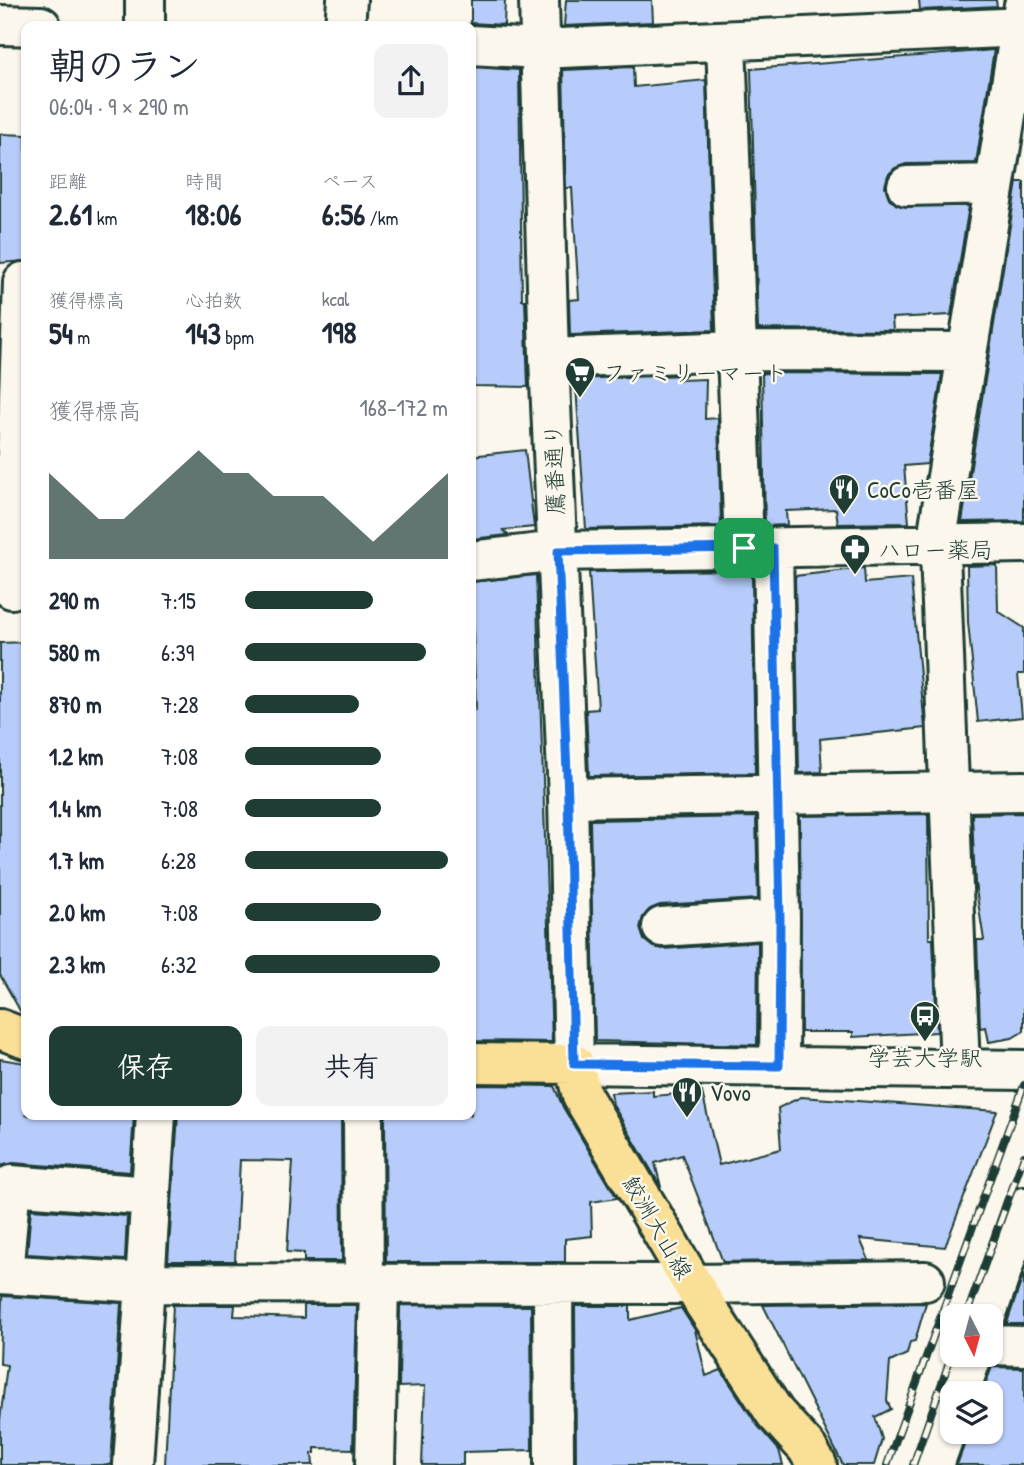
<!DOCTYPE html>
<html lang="ja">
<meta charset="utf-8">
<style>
:root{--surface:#fff;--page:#f2f2f3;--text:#1f2937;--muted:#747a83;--accent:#1f3d34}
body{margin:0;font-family:"Patrick Hand","Klee One",sans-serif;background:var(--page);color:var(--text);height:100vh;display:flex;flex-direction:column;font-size:26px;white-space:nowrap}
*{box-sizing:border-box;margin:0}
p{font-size:23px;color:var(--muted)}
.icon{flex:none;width:38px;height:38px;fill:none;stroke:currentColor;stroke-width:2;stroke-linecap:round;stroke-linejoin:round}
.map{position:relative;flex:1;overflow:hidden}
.sheet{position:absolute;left:21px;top:21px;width:455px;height:1099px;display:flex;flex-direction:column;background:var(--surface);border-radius:14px;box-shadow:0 2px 5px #0004}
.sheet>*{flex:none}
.needle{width:46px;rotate:174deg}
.controls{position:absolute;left:940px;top:1304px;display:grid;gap:14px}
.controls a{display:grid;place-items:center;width:63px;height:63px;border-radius:14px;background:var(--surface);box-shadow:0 2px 5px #0004;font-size:35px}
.pin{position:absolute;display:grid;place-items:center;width:60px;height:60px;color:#fff;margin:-30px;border-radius:14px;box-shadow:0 4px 10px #0006}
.round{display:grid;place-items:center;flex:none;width:74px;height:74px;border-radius:14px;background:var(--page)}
.headline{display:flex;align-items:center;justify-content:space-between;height:119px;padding:0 28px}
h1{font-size:38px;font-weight:700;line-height:52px}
.figures{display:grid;grid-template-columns:repeat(3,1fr);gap:10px;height:119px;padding:7px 28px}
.figures div{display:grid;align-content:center}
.figures b{font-size:30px;font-weight:700}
.figures small{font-size:19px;font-weight:400}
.figures p{font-size:19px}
.chart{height:196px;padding:14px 28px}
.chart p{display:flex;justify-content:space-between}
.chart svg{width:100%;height:126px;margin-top:7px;fill:var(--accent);opacity:.7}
.action{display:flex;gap:14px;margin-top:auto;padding:14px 28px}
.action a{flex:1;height:80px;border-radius:14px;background:var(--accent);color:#fff;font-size:28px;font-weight:700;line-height:80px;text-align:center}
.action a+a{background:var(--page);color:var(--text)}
ul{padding:0 28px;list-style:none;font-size:23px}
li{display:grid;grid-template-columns:112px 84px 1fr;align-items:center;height:52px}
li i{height:18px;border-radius:9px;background:var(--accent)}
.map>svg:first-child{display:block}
.building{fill:#b8ccfb;stroke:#1f3d34;stroke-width:2}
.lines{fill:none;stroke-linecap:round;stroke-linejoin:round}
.minor-casing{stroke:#1f3d34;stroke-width:44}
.major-casing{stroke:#1f3d34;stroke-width:44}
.minor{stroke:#fbf7ec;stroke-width:38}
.major{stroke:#fadf96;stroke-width:38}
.rail-casing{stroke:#1f3d34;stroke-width:8}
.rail{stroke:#fbf7ec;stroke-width:5;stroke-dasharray:16;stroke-linecap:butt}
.route-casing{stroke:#fff;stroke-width:14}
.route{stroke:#1a73e8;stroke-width:9}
.labels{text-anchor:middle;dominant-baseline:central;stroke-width:5;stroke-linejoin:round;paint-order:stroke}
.poi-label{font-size:23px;fill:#1f3d34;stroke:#fbf7ec;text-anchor:start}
.street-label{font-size:23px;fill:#1f3d34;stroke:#fbf7ec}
</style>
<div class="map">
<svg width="1024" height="1465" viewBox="0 0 1024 1465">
<rect width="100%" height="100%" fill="#fbf7ec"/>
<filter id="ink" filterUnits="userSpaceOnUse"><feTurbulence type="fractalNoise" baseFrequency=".0143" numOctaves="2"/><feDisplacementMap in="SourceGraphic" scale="14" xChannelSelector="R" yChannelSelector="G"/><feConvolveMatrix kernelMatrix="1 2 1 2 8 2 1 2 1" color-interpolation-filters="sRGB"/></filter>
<g filter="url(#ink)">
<path class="building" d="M471,0H505L504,25L471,23Z
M566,0H652L653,22L564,26Z
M919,0H996L997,6L920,10Z
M994,50L976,163L906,164L895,168L888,175L885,186L889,198L897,205L969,206L951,315L892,318L893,330L758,329L751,69Z
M471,67L519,70L522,300H525L528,387L474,386V380H471Z
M633,67L634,87L706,80L714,330L570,335L569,300L579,299L572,188H566L563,70Z
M0,134L26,135V261L0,263Z
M1017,182H1024V521L962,522Z
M762,373L942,374L927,464L904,466L909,523L838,524L836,509L786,511L787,525L765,526Z
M685,375L681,380L706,379L705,419L718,418L721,526L586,529L576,387H572V379Z
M525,450L534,527L503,530L508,535L471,539V456Z
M997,565L998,611L1024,628V674H1018L1022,717L978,722L968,622L967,566Z
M864,568L865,583L911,579L925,728L820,739L822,772L799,773L795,576Z
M752,570L755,773L589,776L586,710L598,709L589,572Z
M536,575L552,1042L471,1041V710H476L471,582Z
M26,642V1016L22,1014L0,975V643Z
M1024,813V1031L1012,1038L989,1042L986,1027L980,1028L977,940H984L975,883L972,814Z
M928,814L929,939H933L937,1032L853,1037V1032H801L800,816Z
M756,817L758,899L660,905L650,909L643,917L640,928L644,940L653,947L663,949L758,942L757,1045L595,1041L590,820Z
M0,1059L26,1063V1115H134L130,1172L13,1163L0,1166Z
M471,1085L554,1086L563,1107L617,1198L591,1202L592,1236L565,1239V1262H386L385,1115H471Z
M653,1091V1096L702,1092L719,1165L781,1149L778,1108L801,1097L997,1111L945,1247L860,1239L869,1260L723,1262L682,1155L655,1163L661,1187L613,1105L611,1093Z
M178,1115H341L342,1261H304V1253L287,1252L293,1161L240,1160L235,1261H168Z
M31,1209L127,1216L125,1260L27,1254Z
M1024,1273V1324H1006L1007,1323Z
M2,1296L121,1303L111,1465H0V1420L7,1365L0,1364Z
M926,1303L915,1341L910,1342L907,1354L890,1362L887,1401L891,1409L875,1417L882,1439L874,1465H843L763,1305Z
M173,1305H235L234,1316L304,1318V1305H357L353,1449L315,1448V1453H312L313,1465H165Z
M400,1305L531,1306L532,1450L463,1452V1465H422L425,1386L399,1387Z
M575,1306H630V1320L681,1308L695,1330L706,1376L721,1370L757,1425L779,1450L783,1465H576Z
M992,1367L1024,1368V1465H957L969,1432H990V1393H982Z"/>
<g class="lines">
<g class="minor-casing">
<path id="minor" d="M539,0L549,358L568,798L574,1064L1024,1070
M0,25L41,26
M145,26V0
M345,26L347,0
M726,41L744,548
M471,45L539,49L1024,27
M907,186L994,184
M549,358L738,351L966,352
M773,548L780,919L779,1066
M471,561L558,551L1024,543
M12,589L23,282
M568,798L1024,791
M662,927L780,919
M960,1069L939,526L1024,5
M363,1115L364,1283
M0,1274L145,1283L692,1284L925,1281
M3,1274L11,1185L150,1196
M553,1284L554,1465
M986,1316L1024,1207
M990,1345L1024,1346
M959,1393L973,1354
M133,1465L156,1115
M375,1465L379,1284
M934,1465L952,1414"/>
</g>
<g class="major-casing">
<path id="major" d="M0,1029L26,1039
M471,1063L574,1064L582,1096L705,1305L775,1413L807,1448L817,1465"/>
</g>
<use href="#minor" class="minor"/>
<use href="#major" class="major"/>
<g class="rail-casing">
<path id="rail" d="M966,1316L1024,1156
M887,1465L1024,1085
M913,1465L952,1354"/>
</g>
<use href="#rail" class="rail"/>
</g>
</g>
<g class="lines" filter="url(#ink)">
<g class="route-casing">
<path id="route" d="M744,548H773L780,919L779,1066L574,1064L568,798L558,551Z"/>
</g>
<use href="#route" class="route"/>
</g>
<defs>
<g id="supermarket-pin" transform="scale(1.575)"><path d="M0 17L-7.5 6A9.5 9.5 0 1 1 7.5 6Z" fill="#1f3d34" stroke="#fbf7ec"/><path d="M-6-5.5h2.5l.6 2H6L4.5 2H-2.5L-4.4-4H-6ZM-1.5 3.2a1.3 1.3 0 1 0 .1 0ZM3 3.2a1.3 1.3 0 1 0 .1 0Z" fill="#fff"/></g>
<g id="restaurant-pin" transform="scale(1.575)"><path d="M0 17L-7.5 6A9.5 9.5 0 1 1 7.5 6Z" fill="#1f3d34" stroke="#fbf7ec"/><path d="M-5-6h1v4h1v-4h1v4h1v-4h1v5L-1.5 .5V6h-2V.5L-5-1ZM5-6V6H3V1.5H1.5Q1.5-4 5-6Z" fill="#fff"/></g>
<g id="pharmacy-pin" transform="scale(1.575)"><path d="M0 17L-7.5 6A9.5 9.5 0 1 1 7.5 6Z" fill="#1f3d34" stroke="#fbf7ec"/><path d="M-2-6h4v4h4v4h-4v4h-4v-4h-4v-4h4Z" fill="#fff"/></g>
<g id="bus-pin" transform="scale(1.575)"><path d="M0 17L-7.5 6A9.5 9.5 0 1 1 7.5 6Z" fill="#1f3d34" stroke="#fbf7ec"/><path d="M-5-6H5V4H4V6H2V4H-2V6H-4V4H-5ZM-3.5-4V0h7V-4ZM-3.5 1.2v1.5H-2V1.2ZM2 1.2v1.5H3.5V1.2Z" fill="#fff"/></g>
</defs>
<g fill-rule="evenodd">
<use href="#supermarket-pin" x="580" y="372"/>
<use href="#restaurant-pin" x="844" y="489"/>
<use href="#pharmacy-pin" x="855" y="549"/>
<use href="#bus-pin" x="925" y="1016"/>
<use href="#restaurant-pin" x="687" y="1092"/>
</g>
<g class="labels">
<g class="poi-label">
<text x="603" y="372">ファミリーマート</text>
<text x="867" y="489">CoCo壱番屋</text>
<text x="878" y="549">ハロー薬局</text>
<text x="925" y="1057" text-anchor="middle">学芸大学駅</text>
<text x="710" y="1092">Vovo</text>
</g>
<g class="street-label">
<text transform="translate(554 469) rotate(-92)">鷹番通り</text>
<text transform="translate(658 1227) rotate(60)">鮫洲大山線</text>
</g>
</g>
</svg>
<div class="controls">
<a><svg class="needle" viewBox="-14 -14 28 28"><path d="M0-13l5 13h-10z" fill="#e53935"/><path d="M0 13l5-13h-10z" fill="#747a83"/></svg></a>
<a><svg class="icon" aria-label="layers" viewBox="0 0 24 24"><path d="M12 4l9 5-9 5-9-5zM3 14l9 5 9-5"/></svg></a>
</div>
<div class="pin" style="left:744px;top:548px;background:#1e9e55"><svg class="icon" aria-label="arrive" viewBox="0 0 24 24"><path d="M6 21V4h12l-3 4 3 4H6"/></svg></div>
<section class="sheet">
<div class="headline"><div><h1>朝のラン</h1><p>06:04 · 9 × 290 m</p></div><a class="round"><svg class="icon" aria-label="share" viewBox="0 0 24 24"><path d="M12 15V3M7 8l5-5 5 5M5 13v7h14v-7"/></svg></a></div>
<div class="figures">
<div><p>距離</p><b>2.61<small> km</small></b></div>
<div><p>時間</p><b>18:06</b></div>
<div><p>ペース</p><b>6:56<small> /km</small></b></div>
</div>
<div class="figures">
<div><p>獲得標高</p><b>54<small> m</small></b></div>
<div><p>心拍数</p><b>143<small> bpm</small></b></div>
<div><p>kcal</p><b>198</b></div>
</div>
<div class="chart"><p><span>獲得標高</span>168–172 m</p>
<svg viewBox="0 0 160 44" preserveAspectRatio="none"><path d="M0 44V14L10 22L20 30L30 30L40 22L50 14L60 6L70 14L80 14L90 22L100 22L110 22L120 30L130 38L140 30L150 22L160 14V44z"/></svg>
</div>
<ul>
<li><b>290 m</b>7:15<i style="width:63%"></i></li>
<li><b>580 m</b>6:39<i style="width:89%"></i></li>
<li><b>870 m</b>7:28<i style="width:56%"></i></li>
<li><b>1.2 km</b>7:08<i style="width:67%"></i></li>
<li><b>1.4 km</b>7:08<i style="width:67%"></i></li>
<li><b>1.7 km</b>6:28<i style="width:100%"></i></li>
<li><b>2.0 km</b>7:08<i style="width:67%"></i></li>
<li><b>2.3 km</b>6:32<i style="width:96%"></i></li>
</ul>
<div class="action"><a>保存</a><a>共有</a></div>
</section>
</div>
